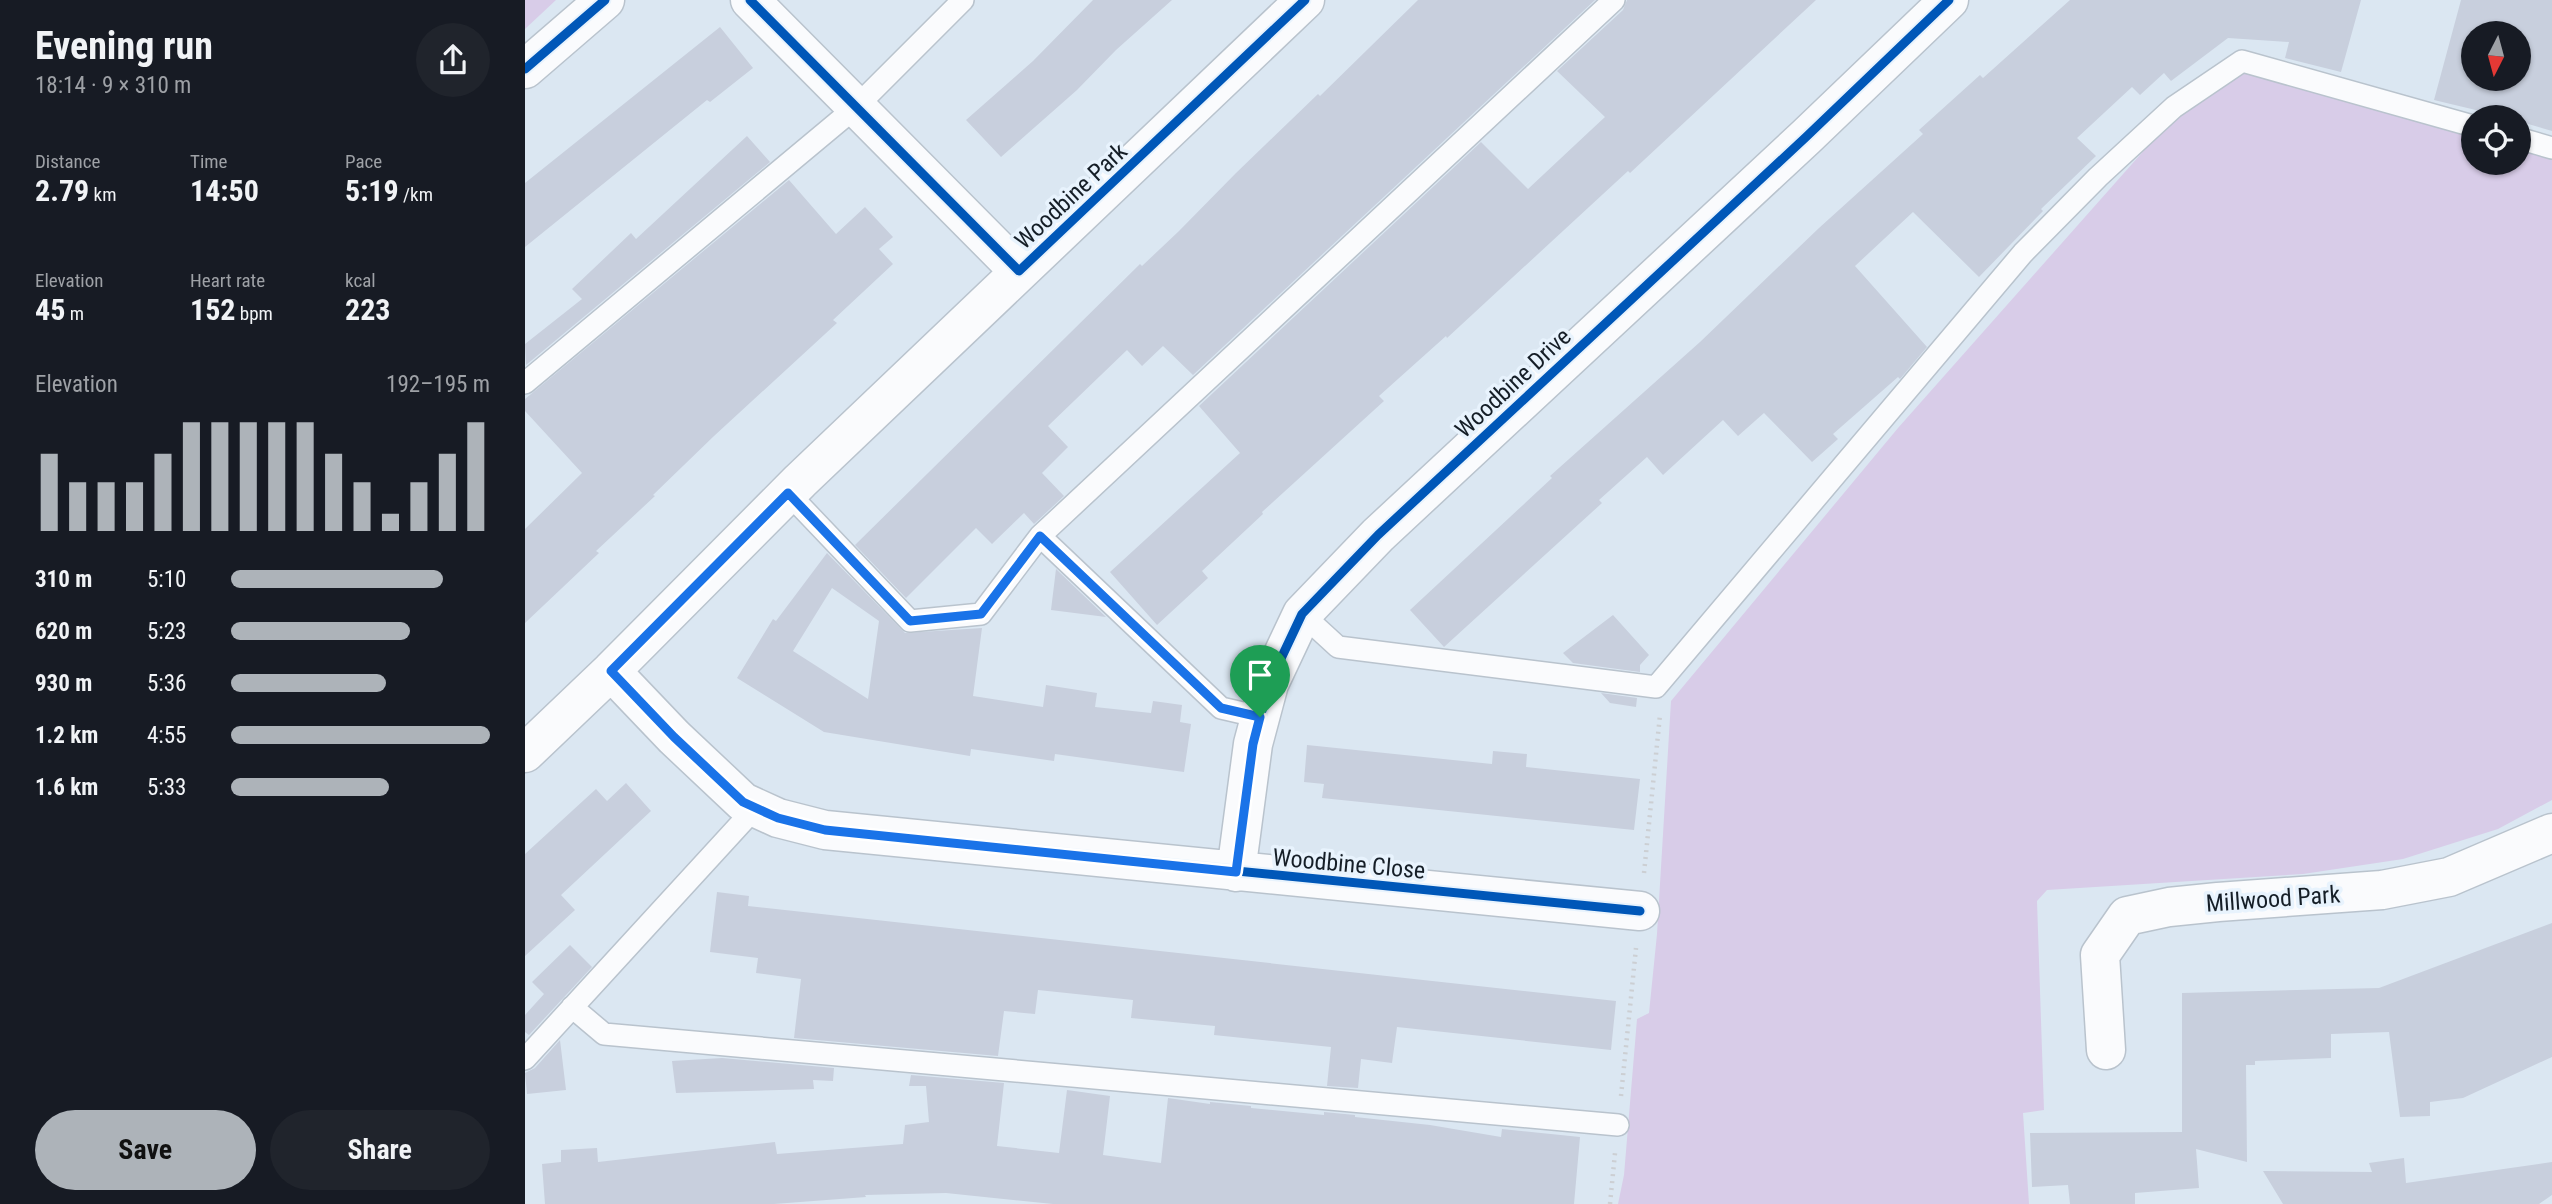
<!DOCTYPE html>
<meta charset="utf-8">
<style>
:root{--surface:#171b24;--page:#20242c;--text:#f1f3f6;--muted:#9ea1a6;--accent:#adb3b9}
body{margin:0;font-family:"Roboto Condensed",sans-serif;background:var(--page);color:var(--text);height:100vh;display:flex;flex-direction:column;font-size:26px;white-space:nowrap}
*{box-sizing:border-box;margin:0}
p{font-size:23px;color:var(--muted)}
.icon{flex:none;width:38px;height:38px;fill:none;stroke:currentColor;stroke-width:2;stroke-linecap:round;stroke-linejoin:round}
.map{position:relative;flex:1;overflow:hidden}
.panel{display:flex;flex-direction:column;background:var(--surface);width:525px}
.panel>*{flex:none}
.needle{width:46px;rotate:186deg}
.buttons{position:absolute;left:1936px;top:21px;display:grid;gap:14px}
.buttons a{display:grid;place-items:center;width:70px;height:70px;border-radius:50%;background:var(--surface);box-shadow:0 2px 5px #0004;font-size:35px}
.pin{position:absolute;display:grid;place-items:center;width:60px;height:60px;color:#fff;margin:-72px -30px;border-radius:50% 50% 50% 0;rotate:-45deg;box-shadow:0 0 7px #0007}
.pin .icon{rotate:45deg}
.round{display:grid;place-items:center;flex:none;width:74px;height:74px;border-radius:37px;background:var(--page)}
.summary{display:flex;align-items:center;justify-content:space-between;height:119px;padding:0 35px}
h1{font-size:38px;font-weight:700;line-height:52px}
.metrics{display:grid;grid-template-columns:repeat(3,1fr);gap:10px;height:119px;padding:7px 35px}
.metrics div{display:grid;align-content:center}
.metrics b{font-size:30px;font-weight:700}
.metrics small{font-size:19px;font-weight:400}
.metrics p{font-size:19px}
.chart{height:196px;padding:14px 35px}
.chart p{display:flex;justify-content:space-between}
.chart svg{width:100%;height:126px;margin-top:7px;stroke:var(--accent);stroke-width:6}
.action{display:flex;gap:14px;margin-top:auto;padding:14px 35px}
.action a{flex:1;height:80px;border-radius:42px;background:var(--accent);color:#111;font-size:28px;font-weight:700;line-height:80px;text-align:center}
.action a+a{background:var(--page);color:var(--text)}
ul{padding:0 35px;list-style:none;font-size:23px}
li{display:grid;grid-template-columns:112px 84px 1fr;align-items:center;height:52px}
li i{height:18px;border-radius:9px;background:var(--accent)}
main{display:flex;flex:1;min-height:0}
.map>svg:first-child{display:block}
.green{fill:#d8cce8}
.building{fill:#c8cfdd;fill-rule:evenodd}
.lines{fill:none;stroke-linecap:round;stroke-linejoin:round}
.lane-casing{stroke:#b9c3cd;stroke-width:24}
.street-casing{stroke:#b9c3cd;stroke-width:41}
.secondary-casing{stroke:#b9c3cd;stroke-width:41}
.path{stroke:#cccfd3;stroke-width:4.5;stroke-dasharray:2 5;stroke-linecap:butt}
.lane{stroke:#fafbfd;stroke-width:21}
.street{stroke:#fafbfd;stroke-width:38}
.secondary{stroke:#fafbfd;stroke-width:38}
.cycleway-casing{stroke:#e8f3fd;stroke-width:13}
.cycleway{stroke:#0057b8;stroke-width:9}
.route-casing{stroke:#fff;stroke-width:14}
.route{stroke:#1a73e8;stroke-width:9}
.labels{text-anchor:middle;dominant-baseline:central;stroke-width:7;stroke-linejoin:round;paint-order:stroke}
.street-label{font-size:24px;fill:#151e27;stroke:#e8f3fd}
</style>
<main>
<section class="panel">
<div class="summary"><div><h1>Evening run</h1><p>18:14 · 9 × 310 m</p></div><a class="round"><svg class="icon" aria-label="share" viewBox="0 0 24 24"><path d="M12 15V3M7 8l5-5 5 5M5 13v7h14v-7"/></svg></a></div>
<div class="metrics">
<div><p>Distance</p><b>2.79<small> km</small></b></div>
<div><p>Time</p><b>14:50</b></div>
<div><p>Pace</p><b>5:19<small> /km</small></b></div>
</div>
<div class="metrics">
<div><p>Elevation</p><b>45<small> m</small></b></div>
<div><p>Heart rate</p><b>152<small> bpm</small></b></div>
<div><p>kcal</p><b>223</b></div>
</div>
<div class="chart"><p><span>Elevation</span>192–195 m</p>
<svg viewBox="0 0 160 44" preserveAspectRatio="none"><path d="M5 44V17M15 44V27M25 44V27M35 44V27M45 44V17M55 44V6M65 44V6M75 44V6M85 44V6M95 44V6M105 44V17M115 44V27M125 44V38M135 44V27M145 44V17M155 44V6"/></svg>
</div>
<ul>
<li><b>310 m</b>5:10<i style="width:82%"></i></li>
<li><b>620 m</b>5:23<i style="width:69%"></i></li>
<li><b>930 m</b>5:36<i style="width:60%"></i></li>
<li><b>1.2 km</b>4:55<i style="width:100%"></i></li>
<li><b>1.6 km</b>5:33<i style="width:61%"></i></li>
</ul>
<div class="action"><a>Save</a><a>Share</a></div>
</section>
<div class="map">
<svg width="2027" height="1204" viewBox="0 0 2027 1204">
<rect width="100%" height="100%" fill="#dbe7f2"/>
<path class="green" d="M0,0H31L0,29Z
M1715,71L1948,136V163H1993V148L2027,158V800L1973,829L1878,859L1778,874L1522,890L1512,901L1519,1110L1498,1113L1504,1204H1093L1099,1175L1112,1019L1124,1013L1132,934L1146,701L1373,428L1630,138L1679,95Z"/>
<path class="building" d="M568,0H647L591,50L552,90L476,157L441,120L508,61Z
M893,0H1070L668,375L638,346L617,366L602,350L523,426L543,447L517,473L539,496L509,524L499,513L467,544L451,528L381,598L330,545L615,264L617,266L654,231L711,173L793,94L795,96Z
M1102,0H1291L1105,173L1103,171L922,338L921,336L854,396L859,401L737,512L738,514L677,571L683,578L632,625L585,572L715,453L674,406L956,142L1003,189L1066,130L1080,117L1032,71L1098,10Z
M1545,0H1836L1816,72L1760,58L1764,42L1703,38L1646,81L1639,73L1615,95L1607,87L1552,138L1571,156L1516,209L1518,211L1454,277L1388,212L1330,266L1402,347L1375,379L1373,377L1308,434L1313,439L1287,462L1239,413L1213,436L1198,420L1138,475L1122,457L1074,500L1077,503L919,647L885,610L1027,478L1025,476L1175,342L1294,228L1398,134L1394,130L1455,75L1458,78Z
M1936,0H2027V131L1993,121V117H1980L1909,100ZM1948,33H1993V79H1948Z
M195,27L228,68L185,102L182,100L0,247V183Z
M222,136L245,162L1,365L0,344L57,299L47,289L106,233L111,239Z
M264,180L311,234L340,207L368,237L354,249L368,264L308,320L312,323L189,436L128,495L130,496L71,551L74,553L0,623V529L57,473L0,411V399Z
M302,553L380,633L457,628L448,696L518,707L521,685L572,693L570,707L626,713L628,701L657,705L655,722L666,724L659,772L530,754L529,761L446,749L445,756L299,732L212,678L248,619L251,621ZM307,588L354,621L343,699L268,651Z
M531,569L581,617L526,610Z
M1088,615L1124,655L1115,665V672L1048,663L1038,653Z
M1076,693L1112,698L1111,707L1085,703Z
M782,745L967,764L968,751L1002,754L1001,767L1115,779L1109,830L797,798L799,784L779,782Z
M101,783L126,811L36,895L50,910L0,956V854L71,789L82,801Z
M192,892L224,896L223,906L1091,1001L1086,1050L872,1027L867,1063L836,1059L833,1088L802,1086L806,1047L689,1035L690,1026L606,1018L608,1000L513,990L510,1014L479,1011L473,1056L269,1038L276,979L231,973L233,958L185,952Z
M2027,923V1057L1938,1098L1905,1102V1116L1875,1117L1864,1032L1806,1034V1058L1730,1061V1065H1721L1722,1162L1671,1149L1674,1188L1610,1193V1204H1545L1543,1185L1507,1187L1505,1133L1657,1132V993L1854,988Z
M45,945L67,967L4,1035L0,1032V1015L19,994L7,982Z
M35,1040L41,1090L2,1094L0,1073L10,1068Z
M197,1058L309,1068L308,1081L288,1080L289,1089L151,1093L147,1061Z
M386,1075L479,1083L472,1146L534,1153L542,1090L585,1096L578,1155L636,1163L643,1098L685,1104V1102L726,1106V1108L799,1115V1112L830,1115V1117L905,1125L976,1137L977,1129L1055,1137L1049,1204H528L421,1193L340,1195L341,1197L249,1204H20L17,1164L36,1162V1150L72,1148L73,1162L250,1142L252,1154L378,1144L380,1125L404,1122L401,1086H384Z
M1879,1158L1881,1183L2027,1162V1195L2014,1204H1758L1738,1171L1847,1172L1844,1163Z"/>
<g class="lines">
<g class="lane-casing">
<path id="lane" d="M1993,138L2027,148
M0,383L331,107L438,0
M263,493L385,621L456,614L515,536L1089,0
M515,536L696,708L735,717
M777,614L813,647L1131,687L1498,253L1573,177L1649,107L1717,61L1948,126
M47,1007L79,1034L1093,1125
M0,1059L231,807"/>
</g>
<g class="street-casing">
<path id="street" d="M225,0L494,271
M86,671L149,737L218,802L253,818L300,830L1115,911
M0,753L86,671L275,481L780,0
M711,872L728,744L744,684L777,614L853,535L1281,137L1424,0
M1581,1050L1575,955L1602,916L1644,907L1693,902L1857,890L1924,877L2027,833"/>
</g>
<g class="secondary-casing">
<path id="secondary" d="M0,69L80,0"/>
</g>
<path class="path" d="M1119,873L1135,715
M1096,1096L1111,948
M1085,1204L1090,1153"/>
<use href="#lane" class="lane"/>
<use href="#street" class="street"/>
<use href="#secondary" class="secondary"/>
<g class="cycleway-casing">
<path id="cycleway" d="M225,0L494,271L780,0
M0,69L80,0
M86,671L149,737L218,802L253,818L300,830L1115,911
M711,872L728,744L744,684L777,614L853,535L1281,137L1424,0"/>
</g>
<use href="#cycleway" class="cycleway"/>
</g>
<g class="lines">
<g class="route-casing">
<path id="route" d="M263,493L385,621L456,614L515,536L696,708L735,717L728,744L711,872L300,830L253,818L218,802L149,737L86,671Z"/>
</g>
<use href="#route" class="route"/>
</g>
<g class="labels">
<g class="street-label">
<text transform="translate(546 196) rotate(-43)">Woodbine Park</text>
<text transform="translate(988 383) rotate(-43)">Woodbine Drive</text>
<text transform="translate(824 864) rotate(5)">Woodbine Close</text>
<text transform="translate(1748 899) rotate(-4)">Millwood Park</text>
</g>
</g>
</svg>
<div class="buttons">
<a><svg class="needle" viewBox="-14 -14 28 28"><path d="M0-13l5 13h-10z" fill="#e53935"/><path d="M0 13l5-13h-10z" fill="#9ea1a6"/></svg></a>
<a><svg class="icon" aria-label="locate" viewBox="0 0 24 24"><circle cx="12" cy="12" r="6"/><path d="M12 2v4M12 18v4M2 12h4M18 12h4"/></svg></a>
</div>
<div class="pin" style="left:735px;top:717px;background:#1e9e55"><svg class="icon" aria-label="arrive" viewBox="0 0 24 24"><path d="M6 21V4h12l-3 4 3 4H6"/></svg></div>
</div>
</main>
